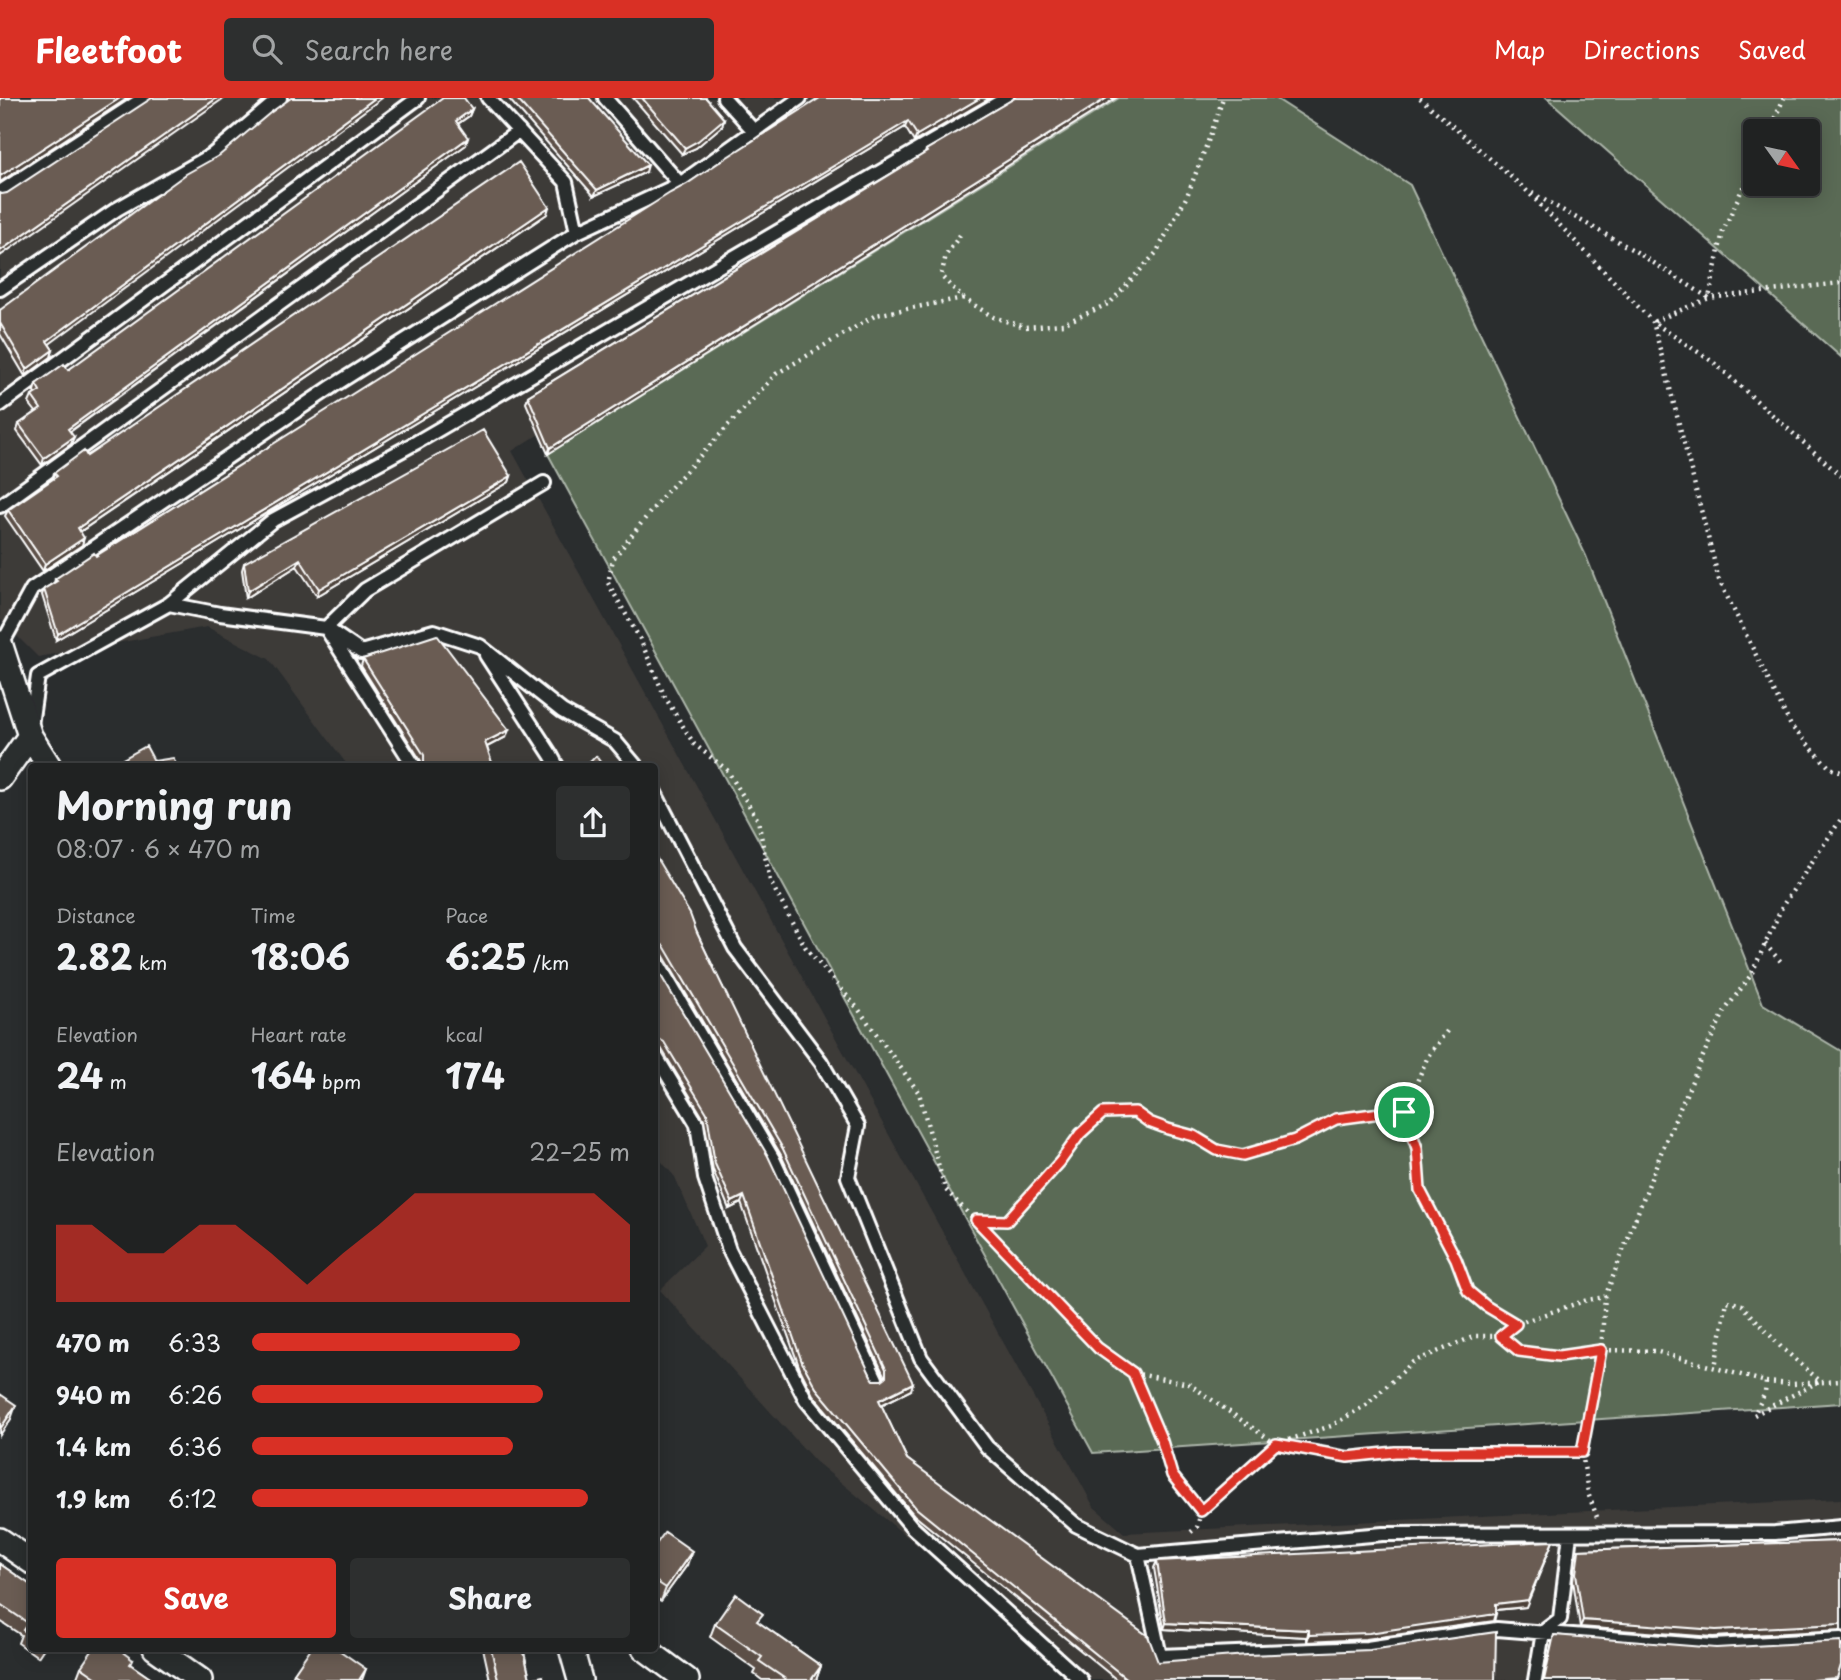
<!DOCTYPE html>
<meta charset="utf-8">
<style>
:root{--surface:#202222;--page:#2d2f2f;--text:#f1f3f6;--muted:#a2a4a5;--line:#3d3f40;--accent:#d93025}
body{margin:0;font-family:"Playpen Sans",sans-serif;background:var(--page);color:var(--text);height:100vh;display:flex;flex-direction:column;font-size:26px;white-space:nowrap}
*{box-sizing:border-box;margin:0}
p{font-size:23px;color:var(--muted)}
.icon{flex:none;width:38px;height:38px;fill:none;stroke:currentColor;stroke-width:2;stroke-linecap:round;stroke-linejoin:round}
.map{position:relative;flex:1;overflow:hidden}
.sheet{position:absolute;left:28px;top:665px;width:630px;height:889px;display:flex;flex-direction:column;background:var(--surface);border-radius:7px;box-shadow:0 4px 18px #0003,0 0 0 2px var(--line)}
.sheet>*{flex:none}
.needle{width:46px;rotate:123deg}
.buttons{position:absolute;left:1743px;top:21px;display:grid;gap:14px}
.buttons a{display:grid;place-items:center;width:77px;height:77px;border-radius:7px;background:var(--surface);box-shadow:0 4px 18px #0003,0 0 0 2px var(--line);font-size:35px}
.pin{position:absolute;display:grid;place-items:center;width:60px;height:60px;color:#fff;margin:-30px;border:4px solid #fff;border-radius:50%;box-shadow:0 2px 7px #0007}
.round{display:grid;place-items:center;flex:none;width:74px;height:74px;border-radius:7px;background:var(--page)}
.overview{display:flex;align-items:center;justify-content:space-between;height:119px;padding:0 28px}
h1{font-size:38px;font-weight:700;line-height:52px}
.stats{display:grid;grid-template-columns:repeat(3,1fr);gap:10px;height:119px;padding:7px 28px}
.stats div{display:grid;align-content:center}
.stats b{font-size:35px;font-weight:700}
.stats small{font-size:19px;font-weight:400}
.stats p{font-size:19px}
.chart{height:196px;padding:14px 28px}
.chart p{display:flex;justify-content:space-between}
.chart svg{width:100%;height:126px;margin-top:7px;fill:var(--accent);opacity:.7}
.cta{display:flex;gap:14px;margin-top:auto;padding:14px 28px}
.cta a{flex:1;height:80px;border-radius:7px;background:var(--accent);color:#fff;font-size:28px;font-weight:700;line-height:80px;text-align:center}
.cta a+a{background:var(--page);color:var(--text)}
ul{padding:0 28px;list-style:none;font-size:23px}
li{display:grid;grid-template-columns:112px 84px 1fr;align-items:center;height:52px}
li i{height:18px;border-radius:9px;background:var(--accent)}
header{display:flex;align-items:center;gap:42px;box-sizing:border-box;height:98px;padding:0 35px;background:var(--accent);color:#fff}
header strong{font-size:33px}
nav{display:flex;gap:38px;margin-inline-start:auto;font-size:24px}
.search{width:490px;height:63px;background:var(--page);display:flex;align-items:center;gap:18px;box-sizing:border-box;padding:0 24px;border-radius:7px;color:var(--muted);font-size:26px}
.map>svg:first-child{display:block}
.built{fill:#3e3b39}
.green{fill:#5a6b54;stroke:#acb5aa;stroke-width:2;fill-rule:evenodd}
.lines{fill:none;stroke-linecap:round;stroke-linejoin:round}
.lane-casing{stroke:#fff;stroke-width:18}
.street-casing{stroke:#fff;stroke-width:28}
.path{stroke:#fff;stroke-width:4.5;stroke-dasharray:2 5;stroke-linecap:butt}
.lane{stroke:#2a2d2e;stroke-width:12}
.street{stroke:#2a2d2e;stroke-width:23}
.wall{fill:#5c4f47;stroke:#fff;stroke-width:2}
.shaded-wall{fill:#4b4039;stroke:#fff;stroke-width:2}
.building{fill:#6b5c52;stroke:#fff;stroke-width:2}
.route-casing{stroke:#fff;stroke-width:14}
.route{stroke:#d93025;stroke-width:9}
</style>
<header>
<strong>Fleetfoot</strong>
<div class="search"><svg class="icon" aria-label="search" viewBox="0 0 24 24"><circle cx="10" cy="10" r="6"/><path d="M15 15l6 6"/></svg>Search here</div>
<nav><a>Map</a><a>Directions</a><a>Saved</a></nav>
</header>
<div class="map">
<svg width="1841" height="1582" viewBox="0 0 1841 1582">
<rect width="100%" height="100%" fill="#2a2d2e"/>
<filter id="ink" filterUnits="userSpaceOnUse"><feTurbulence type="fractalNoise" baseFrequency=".0143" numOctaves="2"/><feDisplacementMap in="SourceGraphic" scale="14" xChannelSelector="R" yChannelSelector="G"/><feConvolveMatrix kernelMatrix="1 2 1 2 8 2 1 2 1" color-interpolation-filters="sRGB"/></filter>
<g filter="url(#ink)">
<path class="built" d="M0,0H1085L512,353L1094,1409L1124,1435L1841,1401V1582H1081L815,1363L660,1192L705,1148L675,1079L655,1056L654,668H348L269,561L207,529L38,559L0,521Z"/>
<path class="green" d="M1119,0H1275L1410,87L1586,458L1763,906L1841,953V1305L1093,1355L548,356Z
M1547,0H1841V259ZM1808,33V86H1755V33Z"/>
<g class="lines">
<g class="lane-casing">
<path id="lane" d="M488,0L566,84L577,134
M605,0L680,86
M724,0L754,33
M0,94L144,0
M0,191L117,111L212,57L280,0
M0,307L418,0
M0,408L519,33
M169,506L220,516L326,530L361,554L434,533L480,548L562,613L615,643L636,668
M2,546L32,491L333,288L577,134L680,86L800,0
M486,557L551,657L557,668
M31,627L38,578L169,506L273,422L417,344L1007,0
M414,668L326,530L365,492L544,385
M654,693L735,850L821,964L858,1028L848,1079L921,1260L987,1349L1076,1427L1138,1457L1383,1436L1775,1435L1841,1429
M654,859L773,1061L876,1281
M654,955L697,1026L705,1080L729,1152L806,1302L912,1429L1081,1582
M1138,1457L1160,1558L1367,1550L1497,1531L1713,1548L1841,1541
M1535,1582L1543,1534L1560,1521L1570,1436"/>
</g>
<g class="street-casing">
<path id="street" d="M0,545L30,638L49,668
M0,680L30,638
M0,1442L32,1464
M155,1550L200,1582
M571,1550L580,1582
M644,1550L687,1582"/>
</g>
<path class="path" d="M1420,0L1525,91L1653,224L1719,482L1791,628L1830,670L1841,674
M1769,33L1784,0
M1755,63L1723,133L1709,200L1653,224L1713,264L1841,378
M1532,95L1635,153L1709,200L1841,185
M960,137L946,157L941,178L963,200L993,219L1025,229L1063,226L1110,205L1156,155L1187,98L1212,33L1223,0
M963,200L876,217L776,276L662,399L613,461L608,485L640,541L665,599L694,646L727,672L758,722L770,783L806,850L859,912L919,995L945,1091L1098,1250L1133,1275L1162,1343L1172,1377L1201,1413L1276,1346L1331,1328L1366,1307L1413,1264L1475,1238H1501L1519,1253L1559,1258L1601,1252L1655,1253L1766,1284L1765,1295L1754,1317L1820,1283L1781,1249L1742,1207L1727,1203L1715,1269
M1765,846L1783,866
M1447,933L1428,958L1404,1014L1417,1050L1420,1092L1456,1162L1468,1193L1486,1208L1516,1226
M976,1122L1007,1123L1060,1064L1080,1036L1103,1015L1135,1014L1149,1024L1168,1031L1194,1038L1217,1052L1243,1057L1295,1042L1336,1021L1388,1014H1404
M1501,1238L1516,1226L1587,1202L1605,1199
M1133,1275L1189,1286L1276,1346L1348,1359L1395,1354H1582
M1766,1284L1792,1286L1841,1283
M1597,1419L1588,1395L1582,1354L1601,1252L1605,1199L1666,1042L1707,949L1726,911L1751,877L1783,807L1841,721
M1191,1434L1197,1429L1201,1414"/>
<use href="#lane" class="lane"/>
<use href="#street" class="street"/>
</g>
<path class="wall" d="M508,0H589L646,74L594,98Z
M633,0H706L724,21L722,28L696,50L682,56Z
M990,0L914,44L905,29L56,542L42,497L44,491L54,485L55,481L96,458L687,86L721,63Z
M1015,0L548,356L526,305L528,298L925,55L926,52Z
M472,11L469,18L458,26L466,47L70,334L71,346L42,367L17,333L19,326L36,314L29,305L32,298L35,296L34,293L36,286L68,272Z
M547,116L80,434L82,447L43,473L5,418L8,412L52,382L54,375Z
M0,212L49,246L53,252L51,259L25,278L0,236Z
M511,378L509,384L317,498L297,468L246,500L242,472L244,465Z
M363,561L506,639L487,649L493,668H422L421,663L361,568Z
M123,661L154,663L177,668H120Z
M654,756L697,835L911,1292L881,1307L907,1361L1158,1564L1495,1582H1117L914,1417L813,1297L800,1271L741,1105L729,1111L713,1072L704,1021L661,950L654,946V866L871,1278L874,1282H882L884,1280V1277L781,1057L662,855L654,850Z
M1841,1443V1532L1713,1539L1580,1529L1573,1482L1576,1459L1579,1452Z
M654,1449L687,1467L661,1503L654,1499Z
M1157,1463L1526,1509L1496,1512L1494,1523L1366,1541L1307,1544V1539L1164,1531L1154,1470Z
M0,1466L32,1488V1550H44L38,1559L18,1545L21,1537L0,1523Z
M759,1525L821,1568L816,1582H762L754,1576L756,1572L710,1539L715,1526Z
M1554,1537L1841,1567L1836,1582H1543Z
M483,1550H523L530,1581L544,1582H490Z
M133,1562L131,1567L153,1582H76L81,1569Z
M366,1571L362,1582H291L294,1575Z"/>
<path class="shaded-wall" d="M120,0H128L0,84V78Z
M217,0H224L0,158V153Z
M375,0H382L44,250L47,243Z
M980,0H990L914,44L917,37Z
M1107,0H1116L548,356L550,350Z
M472,11L469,18L453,29L456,23Z
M724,21L722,28L696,50L682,56L685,50Z
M908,23L905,29L56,542L58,536Z
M468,40L466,47L65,337L68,331Z
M648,67L646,74L594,98L597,92Z
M549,109L547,116L75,437L78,430Z
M53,252L51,259L25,278L27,271Z
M74,339L71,346L42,367L44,360Z
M511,378L509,384L317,498L319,491Z
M84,440L82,447L43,473L45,466Z
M300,461L297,468L246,500L248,493Z
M509,632L506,639L483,651L485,644Z
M744,1098L741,1105L729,1111L732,1104Z
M913,1285L911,1292L877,1309L879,1302Z
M16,1307L11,1321L0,1337V1331Z
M1553,1443L1526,1509L1494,1512L1496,1506Z
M692,1453L687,1467L661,1503L666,1490Z
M1496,1516L1494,1523L1366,1541L1307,1544L1309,1537Z
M1583,1522L1841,1526V1532L1713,1539L1580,1529Z
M1166,1525L1309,1532L1307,1539L1164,1531Z
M821,1568L816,1582H811Z"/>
<path class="building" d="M0,0H120L0,78Z
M152,0H217L0,153V95L2,96L7,95Z
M291,0H375L47,243L53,252L27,271L0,225V212L186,76L220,57L270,15Z
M443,0H464L472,11L456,23L468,40L68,331L74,339L44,360L19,326L41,311L32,298L40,293L36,286L64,266L68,272Z
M516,0H589L648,67L597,92Z
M642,0H706L724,21L698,43L685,50Z
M820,0H980L917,37L908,23L58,536L44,491L57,483L55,481L94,455L96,458L670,95L687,86L721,63Z
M1015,0H1107L550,350L528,298L927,54L926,52Z
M519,64L549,109L78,430L84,440L45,466L8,412L57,378L54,375L84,353L87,358Z
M483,332L511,378L319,491L300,461L248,493L244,465Z
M437,537L509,632L485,644L493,668H426L424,665V657L363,561Z
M146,648L154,663L173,660L177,668H127L123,661Z
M596,658L603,668H586Z
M654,756L690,816L697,835L913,1285L879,1302L907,1361L1148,1538L1158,1564L1247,1557L1370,1552L1496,1534L1495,1582H1128L916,1410L816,1290L802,1264L744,1098L732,1104L715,1066L707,1015L664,944L657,940H654V866L768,1058L871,1278L874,1282H882L886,1279V1271L783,1051L664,848L657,844H654Z
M0,1296L16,1307L0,1331Z
M665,1434L692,1453L666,1490L654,1482V1449Z
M1553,1443L1528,1502L1496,1506V1516L1369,1535L1309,1537V1532L1166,1525L1157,1463Z
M1841,1443V1526L1716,1532L1583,1522L1576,1475L1579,1452Z
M0,1466L32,1488V1538L23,1532L28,1525L0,1506Z
M736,1496L763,1516L757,1523L821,1568L811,1582H787L759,1563L762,1559L715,1526Z
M1554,1537L1716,1550L1841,1543V1567L1837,1580L1812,1582H1544Z
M94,1550H117L133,1562L130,1566L153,1582H100L81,1569Z
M311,1550H336L366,1571L359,1582H305L294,1575Z
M491,1550H523L530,1581L543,1578L544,1582H498Z"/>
</g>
<g class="lines" filter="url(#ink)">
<g class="route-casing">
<path id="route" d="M1135,1014L1149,1024L1168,1031L1194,1038L1217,1052L1243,1057L1295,1042L1336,1021L1388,1014H1404L1417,1050L1420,1092L1456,1161L1468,1193L1486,1208L1516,1226L1501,1238L1519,1253L1559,1258L1601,1252L1582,1354H1395L1348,1359L1276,1346L1201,1413L1172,1377L1162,1343L1133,1275L1098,1250L976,1122L1007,1123L1060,1064L1080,1036L1103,1015Z"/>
</g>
<use href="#route" class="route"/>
</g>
</svg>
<div class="buttons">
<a><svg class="needle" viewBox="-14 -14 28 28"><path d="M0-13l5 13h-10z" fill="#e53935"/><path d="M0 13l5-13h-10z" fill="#a2a4a5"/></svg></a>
</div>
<div class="pin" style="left:1404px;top:1014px;background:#1e9e55"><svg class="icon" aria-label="arrive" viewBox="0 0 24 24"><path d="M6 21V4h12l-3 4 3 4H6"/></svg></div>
<section class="sheet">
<div class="overview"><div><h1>Morning run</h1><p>08:07 · 6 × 470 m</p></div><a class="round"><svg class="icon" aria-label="share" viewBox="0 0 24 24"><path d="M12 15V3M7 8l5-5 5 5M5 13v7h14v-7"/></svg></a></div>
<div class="stats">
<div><p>Distance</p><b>2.82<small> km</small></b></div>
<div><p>Time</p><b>18:06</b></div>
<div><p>Pace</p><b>6:25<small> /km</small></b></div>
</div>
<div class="stats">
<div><p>Elevation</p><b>24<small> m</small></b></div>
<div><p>Heart rate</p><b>164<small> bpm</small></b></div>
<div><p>kcal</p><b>174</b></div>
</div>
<div class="chart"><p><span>Elevation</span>22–25 m</p>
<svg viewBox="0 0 160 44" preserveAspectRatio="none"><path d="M0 44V17L10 17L20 27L30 27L40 17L50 17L60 27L70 38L80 27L90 17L100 6L110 6L120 6L130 6L140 6L150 6L160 17V44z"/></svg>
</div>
<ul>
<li><b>470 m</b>6:33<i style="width:71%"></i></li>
<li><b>940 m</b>6:26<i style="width:77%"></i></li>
<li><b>1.4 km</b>6:36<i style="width:69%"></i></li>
<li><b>1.9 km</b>6:12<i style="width:89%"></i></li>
</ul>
<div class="cta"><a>Save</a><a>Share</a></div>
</section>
</div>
